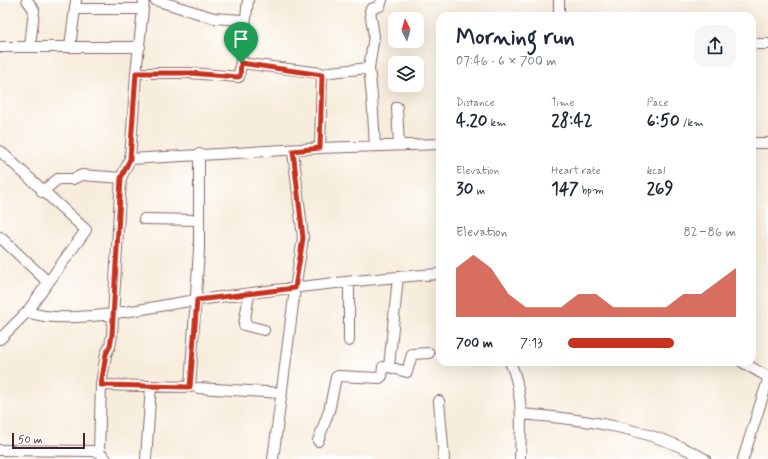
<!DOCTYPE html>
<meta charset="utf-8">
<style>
:root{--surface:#fff;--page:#f6f6f7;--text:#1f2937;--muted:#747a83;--accent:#c8321e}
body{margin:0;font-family:Mynerve,sans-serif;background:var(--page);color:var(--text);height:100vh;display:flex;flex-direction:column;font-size:15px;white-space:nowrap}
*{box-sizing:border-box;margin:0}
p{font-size:13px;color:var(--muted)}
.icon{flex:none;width:22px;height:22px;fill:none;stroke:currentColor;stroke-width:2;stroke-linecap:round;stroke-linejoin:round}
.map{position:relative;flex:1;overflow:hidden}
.drawer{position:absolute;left:436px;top:12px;width:320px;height:354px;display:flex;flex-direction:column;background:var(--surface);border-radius:12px;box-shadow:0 4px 16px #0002}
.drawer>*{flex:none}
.needle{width:26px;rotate:355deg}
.fabs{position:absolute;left:388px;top:12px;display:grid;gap:8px}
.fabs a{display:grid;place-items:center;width:36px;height:36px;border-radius:8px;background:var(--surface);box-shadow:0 4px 16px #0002;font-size:20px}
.scale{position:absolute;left:12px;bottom:10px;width:73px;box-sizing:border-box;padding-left:4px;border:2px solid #4a1f2b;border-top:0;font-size:11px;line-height:14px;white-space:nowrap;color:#4a1f2b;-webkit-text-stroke:3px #fff;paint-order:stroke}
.pin{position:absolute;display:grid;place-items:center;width:34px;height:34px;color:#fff;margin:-41px -17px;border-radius:50% 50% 50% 0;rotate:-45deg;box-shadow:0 0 4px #0007}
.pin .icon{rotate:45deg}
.round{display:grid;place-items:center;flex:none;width:42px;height:42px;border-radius:12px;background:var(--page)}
.head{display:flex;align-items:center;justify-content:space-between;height:68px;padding:0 20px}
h1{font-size:22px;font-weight:700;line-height:30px}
.stats{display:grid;grid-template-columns:repeat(3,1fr);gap:6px;height:68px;padding:4px 20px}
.stats div{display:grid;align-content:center}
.stats b{font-size:17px;font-weight:700}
.stats small{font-size:11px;font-weight:400}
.stats p{font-size:11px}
.chart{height:112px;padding:8px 20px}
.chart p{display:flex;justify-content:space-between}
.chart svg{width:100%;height:72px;margin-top:4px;fill:var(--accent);opacity:.7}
ul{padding:0 20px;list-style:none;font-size:13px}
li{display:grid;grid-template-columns:64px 48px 1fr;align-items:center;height:30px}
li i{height:10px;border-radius:5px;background:var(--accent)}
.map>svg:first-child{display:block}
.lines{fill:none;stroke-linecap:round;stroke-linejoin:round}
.street-casing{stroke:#876769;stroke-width:12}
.street{stroke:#fff;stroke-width:10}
.route-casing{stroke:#fff;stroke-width:8}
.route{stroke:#c8321e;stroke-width:5}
</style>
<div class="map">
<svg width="768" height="459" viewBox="0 0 768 459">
<rect width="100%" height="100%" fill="#fff"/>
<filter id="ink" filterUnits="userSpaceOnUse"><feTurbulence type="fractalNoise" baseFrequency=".025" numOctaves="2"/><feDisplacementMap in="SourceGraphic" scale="8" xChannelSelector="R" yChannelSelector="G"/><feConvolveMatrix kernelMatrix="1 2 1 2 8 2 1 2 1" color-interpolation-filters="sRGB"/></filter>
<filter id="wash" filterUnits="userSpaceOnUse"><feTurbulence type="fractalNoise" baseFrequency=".012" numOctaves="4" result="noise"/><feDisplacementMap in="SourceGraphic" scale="16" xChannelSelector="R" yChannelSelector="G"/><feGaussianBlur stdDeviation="0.9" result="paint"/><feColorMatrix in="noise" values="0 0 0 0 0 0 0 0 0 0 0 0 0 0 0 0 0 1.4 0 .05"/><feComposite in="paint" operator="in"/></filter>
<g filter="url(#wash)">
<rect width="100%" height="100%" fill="#f7eddc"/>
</g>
<g filter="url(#ink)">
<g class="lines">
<g class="street-casing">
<path id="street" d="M27,0L34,10L30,47
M155,0L214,18L242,20
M559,0V16
M75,9H143
M752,44H768
M0,47H140
M70,47L76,0
M241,63L321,73L322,75L330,72L369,68
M136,73H190L239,77L248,0
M397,107L399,145
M752,143H768
M375,146L372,96L369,68L374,36L370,11L371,9L380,6L382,0
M320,148L322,75
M0,151L86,230L27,312L0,339
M130,159L320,148L440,144
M42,192L58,179H73L82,175L121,178L130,159L136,73L144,0
M144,219L199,220
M0,237L48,282
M349,282V341
M249,294L244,325L264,330
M27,312C71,327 150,306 198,300C278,289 359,279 440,274
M510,362C524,393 521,426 520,459
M742,362L768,377
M389,367L407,372L412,354L429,353
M101,385L190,387L199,250V154
M198,388L282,393
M439,401L444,459
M521,414C583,419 651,428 705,459
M318,441L329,411L336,377L338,376L380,378L382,376L383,367H389L398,277
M0,450L91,451L99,452L106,459
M99,452L101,385L106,354L110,346L112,335L121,178
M146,459L151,386
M273,459L295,289L303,238L293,151
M743,459L768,380"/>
</g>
<use href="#street" class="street"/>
</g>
</g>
<g class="lines" filter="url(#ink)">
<g class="route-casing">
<path id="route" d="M241,63L322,75L320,148L293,151L303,238L295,288L197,300L190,387L101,385L106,354L110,346L112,335L121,178L130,159L136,73H190L238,77L240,76Z"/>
</g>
<use href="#route" class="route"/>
</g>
</svg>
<div class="fabs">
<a><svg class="needle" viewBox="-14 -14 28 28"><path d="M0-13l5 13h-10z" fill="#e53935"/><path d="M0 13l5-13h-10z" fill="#747a83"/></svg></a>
<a><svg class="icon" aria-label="layers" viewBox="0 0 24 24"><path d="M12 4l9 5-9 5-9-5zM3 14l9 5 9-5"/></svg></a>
</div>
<div class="scale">50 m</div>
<div class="pin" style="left:241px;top:63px;background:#1e9e55"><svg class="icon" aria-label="arrive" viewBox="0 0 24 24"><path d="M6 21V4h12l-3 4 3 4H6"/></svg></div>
<section class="drawer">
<div class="head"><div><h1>Morning run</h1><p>07:46 · 6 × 700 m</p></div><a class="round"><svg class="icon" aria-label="share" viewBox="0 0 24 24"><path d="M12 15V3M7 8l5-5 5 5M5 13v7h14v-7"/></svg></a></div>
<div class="stats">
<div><p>Distance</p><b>4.20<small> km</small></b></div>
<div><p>Time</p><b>28:42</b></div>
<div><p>Pace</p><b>6:50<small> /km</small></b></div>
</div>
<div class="stats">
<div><p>Elevation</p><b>30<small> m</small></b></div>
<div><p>Heart rate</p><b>147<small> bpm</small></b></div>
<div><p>kcal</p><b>269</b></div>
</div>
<div class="chart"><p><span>Elevation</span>82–86 m</p>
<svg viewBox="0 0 160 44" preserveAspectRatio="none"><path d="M0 44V14L10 6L20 14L30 30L40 38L50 38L60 38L70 30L80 30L90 38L100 38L110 38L120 38L130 30L140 30L150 22L160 14V44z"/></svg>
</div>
<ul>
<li><b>700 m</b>7:13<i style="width:63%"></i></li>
</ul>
</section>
</div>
